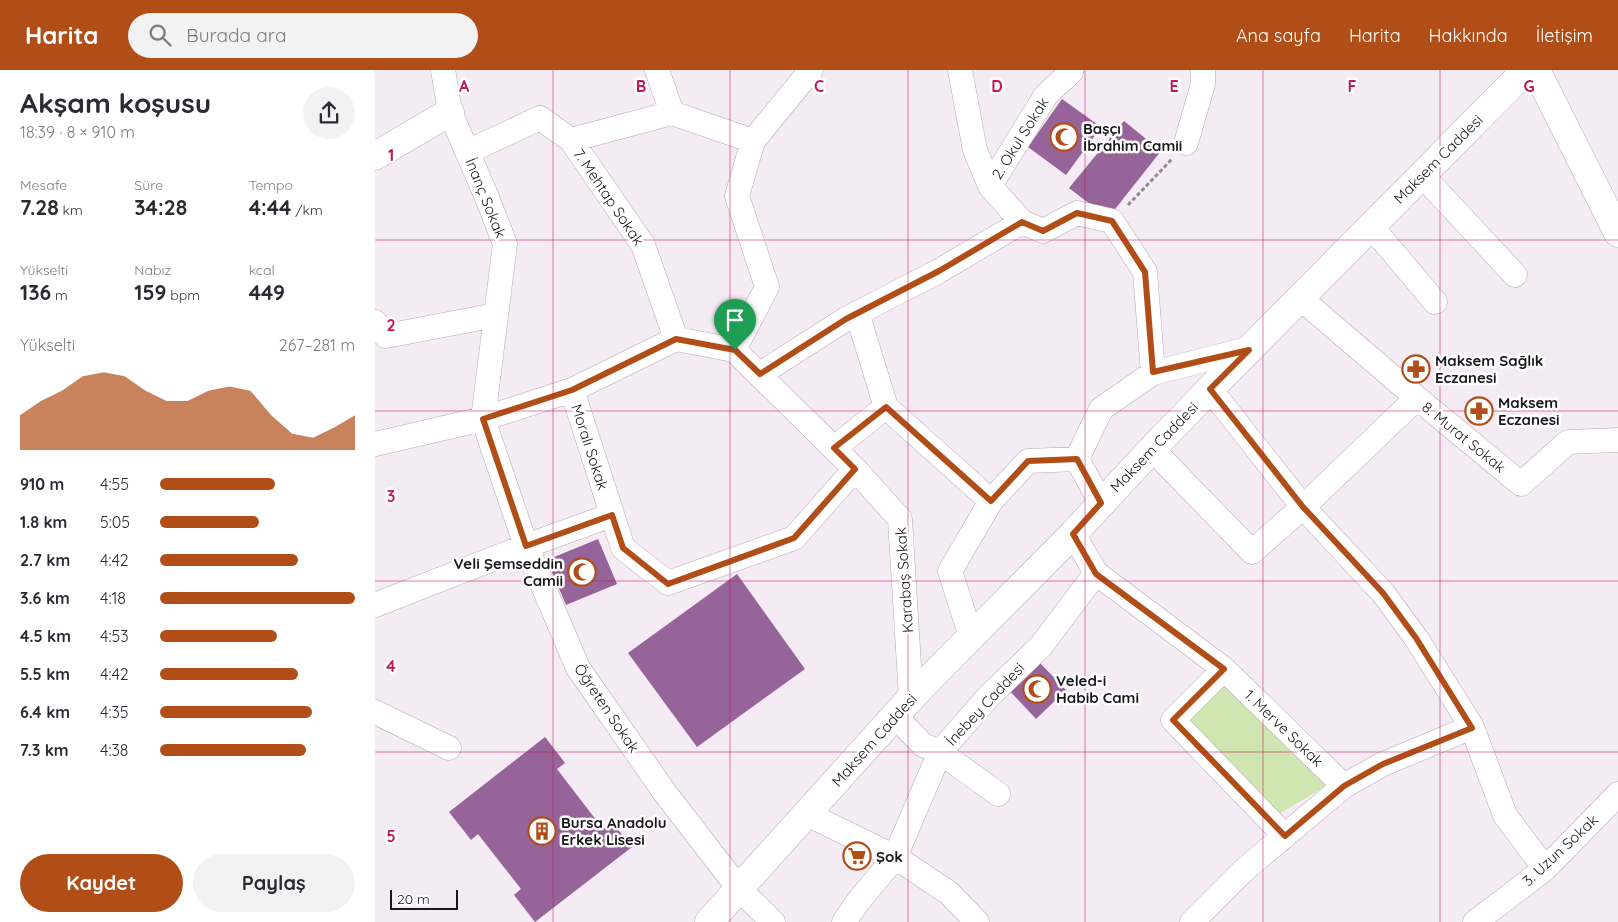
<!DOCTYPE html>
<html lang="tr">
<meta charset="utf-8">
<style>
:root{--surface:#fff;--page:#f2f2f3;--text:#2b2b33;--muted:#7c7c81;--accent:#b14e18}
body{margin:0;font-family:Quicksand,sans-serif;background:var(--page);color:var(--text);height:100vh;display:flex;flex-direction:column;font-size:19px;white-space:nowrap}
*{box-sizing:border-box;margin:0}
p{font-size:16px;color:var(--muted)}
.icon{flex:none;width:28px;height:28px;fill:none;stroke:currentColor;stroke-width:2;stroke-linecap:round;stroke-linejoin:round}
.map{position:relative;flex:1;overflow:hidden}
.drawer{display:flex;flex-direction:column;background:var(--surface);width:375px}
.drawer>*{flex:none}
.scale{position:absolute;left:15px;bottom:12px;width:68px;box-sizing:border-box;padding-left:5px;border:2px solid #1a171a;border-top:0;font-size:14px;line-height:18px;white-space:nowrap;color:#1a171a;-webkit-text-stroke:4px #fff;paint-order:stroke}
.pin{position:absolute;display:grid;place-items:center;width:42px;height:42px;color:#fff;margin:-51px -21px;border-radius:50% 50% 50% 0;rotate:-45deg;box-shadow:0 0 5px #0007}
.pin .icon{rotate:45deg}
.round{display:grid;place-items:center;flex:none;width:52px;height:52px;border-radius:26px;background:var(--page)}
.overview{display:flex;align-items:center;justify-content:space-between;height:85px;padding:0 20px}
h1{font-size:28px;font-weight:700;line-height:38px}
.stats{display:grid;grid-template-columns:repeat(3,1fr);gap:8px;height:85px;padding:5px 20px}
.stats div{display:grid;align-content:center}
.stats b{font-size:21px;font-weight:700}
.stats small{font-size:14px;font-weight:400}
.stats p{font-size:14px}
.chart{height:140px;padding:10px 20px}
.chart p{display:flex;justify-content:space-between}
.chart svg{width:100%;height:90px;margin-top:5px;fill:var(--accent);opacity:.7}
.cta{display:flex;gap:10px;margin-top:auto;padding:10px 20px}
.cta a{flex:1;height:58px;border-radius:30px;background:var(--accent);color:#fff;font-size:20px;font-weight:700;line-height:58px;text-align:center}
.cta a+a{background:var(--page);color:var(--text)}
ul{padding:0 20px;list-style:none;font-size:16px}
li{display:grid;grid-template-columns:80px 60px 1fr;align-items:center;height:38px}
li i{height:12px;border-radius:6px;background:var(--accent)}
header{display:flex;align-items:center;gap:30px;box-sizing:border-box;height:70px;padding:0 25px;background:var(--accent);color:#fff}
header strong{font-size:24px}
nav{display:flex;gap:28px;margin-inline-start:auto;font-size:18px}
.search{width:350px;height:45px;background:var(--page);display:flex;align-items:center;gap:12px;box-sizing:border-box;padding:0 18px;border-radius:28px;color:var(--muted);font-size:19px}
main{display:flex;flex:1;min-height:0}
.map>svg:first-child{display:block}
.green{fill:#cfe6b0}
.building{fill:#966498}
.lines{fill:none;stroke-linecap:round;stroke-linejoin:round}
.street-casing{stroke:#b4abb4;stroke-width:25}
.secondary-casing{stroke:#b4abb4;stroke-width:29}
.path{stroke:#918b91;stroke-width:3;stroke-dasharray:4 2.5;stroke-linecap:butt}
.street{stroke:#fff;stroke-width:24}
.secondary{stroke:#fff;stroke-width:28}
.route-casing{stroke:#fff;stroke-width:10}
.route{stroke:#b14e18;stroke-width:6}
.grid{fill:none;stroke:#c2185b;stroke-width:1;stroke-opacity:0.55}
.labels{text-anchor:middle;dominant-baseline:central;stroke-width:5;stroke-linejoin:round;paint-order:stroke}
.poi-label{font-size:15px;font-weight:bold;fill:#1a171a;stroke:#fff;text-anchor:start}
.street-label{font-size:15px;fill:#1a171a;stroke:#fff}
.grid-label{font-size:16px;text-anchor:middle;font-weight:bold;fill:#c2185b;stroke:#fff;stroke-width:5;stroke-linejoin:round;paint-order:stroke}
</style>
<header>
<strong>Harita</strong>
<div class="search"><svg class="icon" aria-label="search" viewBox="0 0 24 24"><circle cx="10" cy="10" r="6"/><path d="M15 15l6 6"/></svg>Burada ara</div>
<nav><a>Ana sayfa</a><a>Harita</a><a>Hakkında</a><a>İletişim</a></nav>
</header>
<main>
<section class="drawer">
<div class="overview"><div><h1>Akşam koşusu</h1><p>18:39 · 8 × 910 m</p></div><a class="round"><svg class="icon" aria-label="share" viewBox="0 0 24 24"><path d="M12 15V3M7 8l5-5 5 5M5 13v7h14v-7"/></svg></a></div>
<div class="stats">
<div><p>Mesafe</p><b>7.28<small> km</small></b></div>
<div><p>Süre</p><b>34:28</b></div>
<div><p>Tempo</p><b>4:44<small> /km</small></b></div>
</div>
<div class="stats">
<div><p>Yükselti</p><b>136<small> m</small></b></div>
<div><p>Nabız</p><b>159<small> bpm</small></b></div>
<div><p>kcal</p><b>449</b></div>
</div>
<div class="chart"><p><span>Yükselti</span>267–281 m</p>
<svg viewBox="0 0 160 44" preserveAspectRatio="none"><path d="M0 44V27L10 20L20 15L30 8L40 6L50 8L60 15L70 20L80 20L90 15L100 13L110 15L120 27L130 36L140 38L150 33L160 27V44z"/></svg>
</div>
<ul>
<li><b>910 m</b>4:55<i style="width:59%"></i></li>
<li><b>1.8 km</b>5:05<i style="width:51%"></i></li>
<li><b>2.7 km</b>4:42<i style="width:71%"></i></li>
<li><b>3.6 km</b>4:18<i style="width:100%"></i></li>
<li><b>4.5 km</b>4:53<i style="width:60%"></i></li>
<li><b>5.5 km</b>4:42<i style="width:71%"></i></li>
<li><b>6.4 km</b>4:35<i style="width:78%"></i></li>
<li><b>7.3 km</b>4:38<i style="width:75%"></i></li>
</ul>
<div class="cta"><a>Kaydet</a><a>Paylaş</a></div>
</section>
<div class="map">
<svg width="1243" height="852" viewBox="0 0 1243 852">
<rect width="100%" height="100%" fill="#f5ebf5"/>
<path class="green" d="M852,611L953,715L902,745L809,650Z"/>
<path class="building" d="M687,29L726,57L691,105L653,77Z
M749,51L786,81L733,148L694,118Z
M223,469L242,514L191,535L172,490Z
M362,504L430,599L322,677L253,583Z
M662,590L691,620L661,649L632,618Z
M170,667L190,693L182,699L228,759L237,752L257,777L160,852L139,825L146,819L103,764L96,770L74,742Z"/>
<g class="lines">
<g class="street-casing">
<path id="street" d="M68,0L75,42L113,130L130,174L108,349L151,476L203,598L290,723L365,820L398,852
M282,0L297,43
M585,0L600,80L615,116L647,152L668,161L702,143L737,151L770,202L778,303
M196,70L268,175L301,269
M811,73L828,14V0
M92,82L165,48L196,70L297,43L378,71
M1047,105L1140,205
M615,116L671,25L696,2V0
M996,156L1060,232
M925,228L1042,328L1146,414L1193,372L1243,370
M482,243L511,337L616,431
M0,252L11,266L121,245
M359,280L480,399L525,449L536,628
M359,280L392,217L362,126L378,71L436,0
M385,304L471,249L564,201L647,152
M835,319L928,437L1008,523L1041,568L1097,657L1130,745L1170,799
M197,320L248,478L293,513L419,468L480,399
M0,374L108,349L197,320L301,269L359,280
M459,378L511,337
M777,379L877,482L928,437L1042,328
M726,433L702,389L726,339L778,303L873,279
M698,464L721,503L849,599L969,716
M0,535L151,476L237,445
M596,567L575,501L616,431L653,391L702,389
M849,599L798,650L910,766
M0,642L74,678
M520,646L548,675L565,682L623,724
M432,744L520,787L574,823L602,852
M469,852L482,833L520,787L565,682L614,626L666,576L721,503
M817,852L869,800L969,716L1008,694L1097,657
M1100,852L1170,799L1243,724"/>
</g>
<g class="secondary-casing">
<path id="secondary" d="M1161,0L1243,163
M0,86L75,42
M334,852L536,628L573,590L698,464L777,379L835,319L1151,0"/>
</g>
<path class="path" d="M753,135L797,89"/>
<use href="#street" class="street"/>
<use href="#secondary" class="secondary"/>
</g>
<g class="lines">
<g class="route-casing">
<path id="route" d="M702,143L737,151L770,202L778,302L874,280L835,319L928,437L1008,523L1041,568L1097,658L1008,694L969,716L910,766L798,650L849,599L721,504L698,464L726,433L702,389L653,391L616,431L511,337L459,378L480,399L419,468L293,514L248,478L237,445L151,476L108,349L197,320L301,269L360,280L385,304L471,249L564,201L647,152L668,161Z"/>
</g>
<use href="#route" class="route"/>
</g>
<path class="grid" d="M178,0V852M355,0V852M533,0V852M710,0V852M888,0V852M1065,0V852M0,170H1243M0,341H1243M0,511H1243M0,682H1243"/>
<defs>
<g id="mosque-ring" transform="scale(1.4375)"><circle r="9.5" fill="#fff" stroke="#b14e18" stroke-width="1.5"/><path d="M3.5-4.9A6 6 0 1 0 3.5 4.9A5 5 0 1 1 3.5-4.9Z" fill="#b14e18"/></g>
<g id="pharmacy-ring" transform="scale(1.4375)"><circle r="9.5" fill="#fff" stroke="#b14e18" stroke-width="1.5"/><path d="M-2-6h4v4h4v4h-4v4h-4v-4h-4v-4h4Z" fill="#b14e18"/></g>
<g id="building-ring" transform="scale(1.4375)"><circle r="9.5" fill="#fff" stroke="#b14e18" stroke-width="1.5"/><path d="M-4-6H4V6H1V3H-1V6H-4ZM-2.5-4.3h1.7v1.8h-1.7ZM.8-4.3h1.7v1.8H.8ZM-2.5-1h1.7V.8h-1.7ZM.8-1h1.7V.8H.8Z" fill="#b14e18"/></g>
<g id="supermarket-ring" transform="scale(1.4375)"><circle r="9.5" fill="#fff" stroke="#b14e18" stroke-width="1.5"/><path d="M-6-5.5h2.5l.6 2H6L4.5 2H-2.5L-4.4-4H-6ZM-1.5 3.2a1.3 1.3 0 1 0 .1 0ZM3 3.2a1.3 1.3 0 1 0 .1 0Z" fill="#b14e18"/></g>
</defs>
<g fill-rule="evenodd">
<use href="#mosque-ring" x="689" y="67"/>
<use href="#pharmacy-ring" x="1041" y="299"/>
<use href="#pharmacy-ring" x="1104" y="341"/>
<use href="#mosque-ring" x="207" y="502"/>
<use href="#mosque-ring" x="662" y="619"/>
<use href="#building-ring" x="167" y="761"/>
<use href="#supermarket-ring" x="482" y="786"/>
</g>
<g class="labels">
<g class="poi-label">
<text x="708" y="58">Başçı<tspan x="708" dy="17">İbrahim Camii</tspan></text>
<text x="1060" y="290">Maksem Sağlık<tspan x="1060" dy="17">Eczanesi</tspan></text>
<text x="1123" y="332">Maksem<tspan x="1123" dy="17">Eczanesi</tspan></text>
<text x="188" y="493" text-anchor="end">Veli Şemseddin<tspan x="188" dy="17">Camii</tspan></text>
<text x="681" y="610">Veled-i<tspan x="681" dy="17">Habib Cami</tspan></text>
<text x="186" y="752">Bursa Anadolu<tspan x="186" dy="17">Erkek Lisesi</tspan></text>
<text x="501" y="786">Şok</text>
</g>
<g class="street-label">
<text transform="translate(645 68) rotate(-58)">2. Okul Sokak</text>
<text transform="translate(1063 89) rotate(-45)">Maksem Caddesi</text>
<text transform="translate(234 127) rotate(56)">7. Mehtap Sokak</text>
<text transform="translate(111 128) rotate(68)">İnanç Sokak</text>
<text transform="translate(1089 367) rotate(39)">8. Murat Sokak</text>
<text transform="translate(215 377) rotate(72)">Moralı Sokak</text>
<text transform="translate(779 377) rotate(-46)">Maksem Caddesi</text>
<text transform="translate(529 510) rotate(-94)">Karabaş Sokak</text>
<text transform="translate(610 634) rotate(-47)">İnebey Caddesi</text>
<text transform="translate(232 638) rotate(56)">Öğreten Sokak</text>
<text transform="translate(909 658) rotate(44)">1. Merve Sokak</text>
<text transform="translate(499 670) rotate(-48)">Maksem Caddesi</text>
<text transform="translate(1185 780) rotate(-43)">3. Uzun Sokak</text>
</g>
</g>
<g class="grid-label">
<text x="89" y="22">A</text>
<text x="266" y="22">B</text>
<text x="444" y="22">C</text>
<text x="622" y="22">D</text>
<text x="799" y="22">E</text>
<text x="977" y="22">F</text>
<text x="1154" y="22">G</text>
<text x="16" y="91">1</text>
<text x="16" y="261">2</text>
<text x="16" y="432">3</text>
<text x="16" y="602">4</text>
<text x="16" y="772">5</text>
</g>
</svg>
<div class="scale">20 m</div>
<div class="pin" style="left:360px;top:280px;background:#1e9e55"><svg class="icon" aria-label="arrive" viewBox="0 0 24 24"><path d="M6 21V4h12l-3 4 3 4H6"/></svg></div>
</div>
</main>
